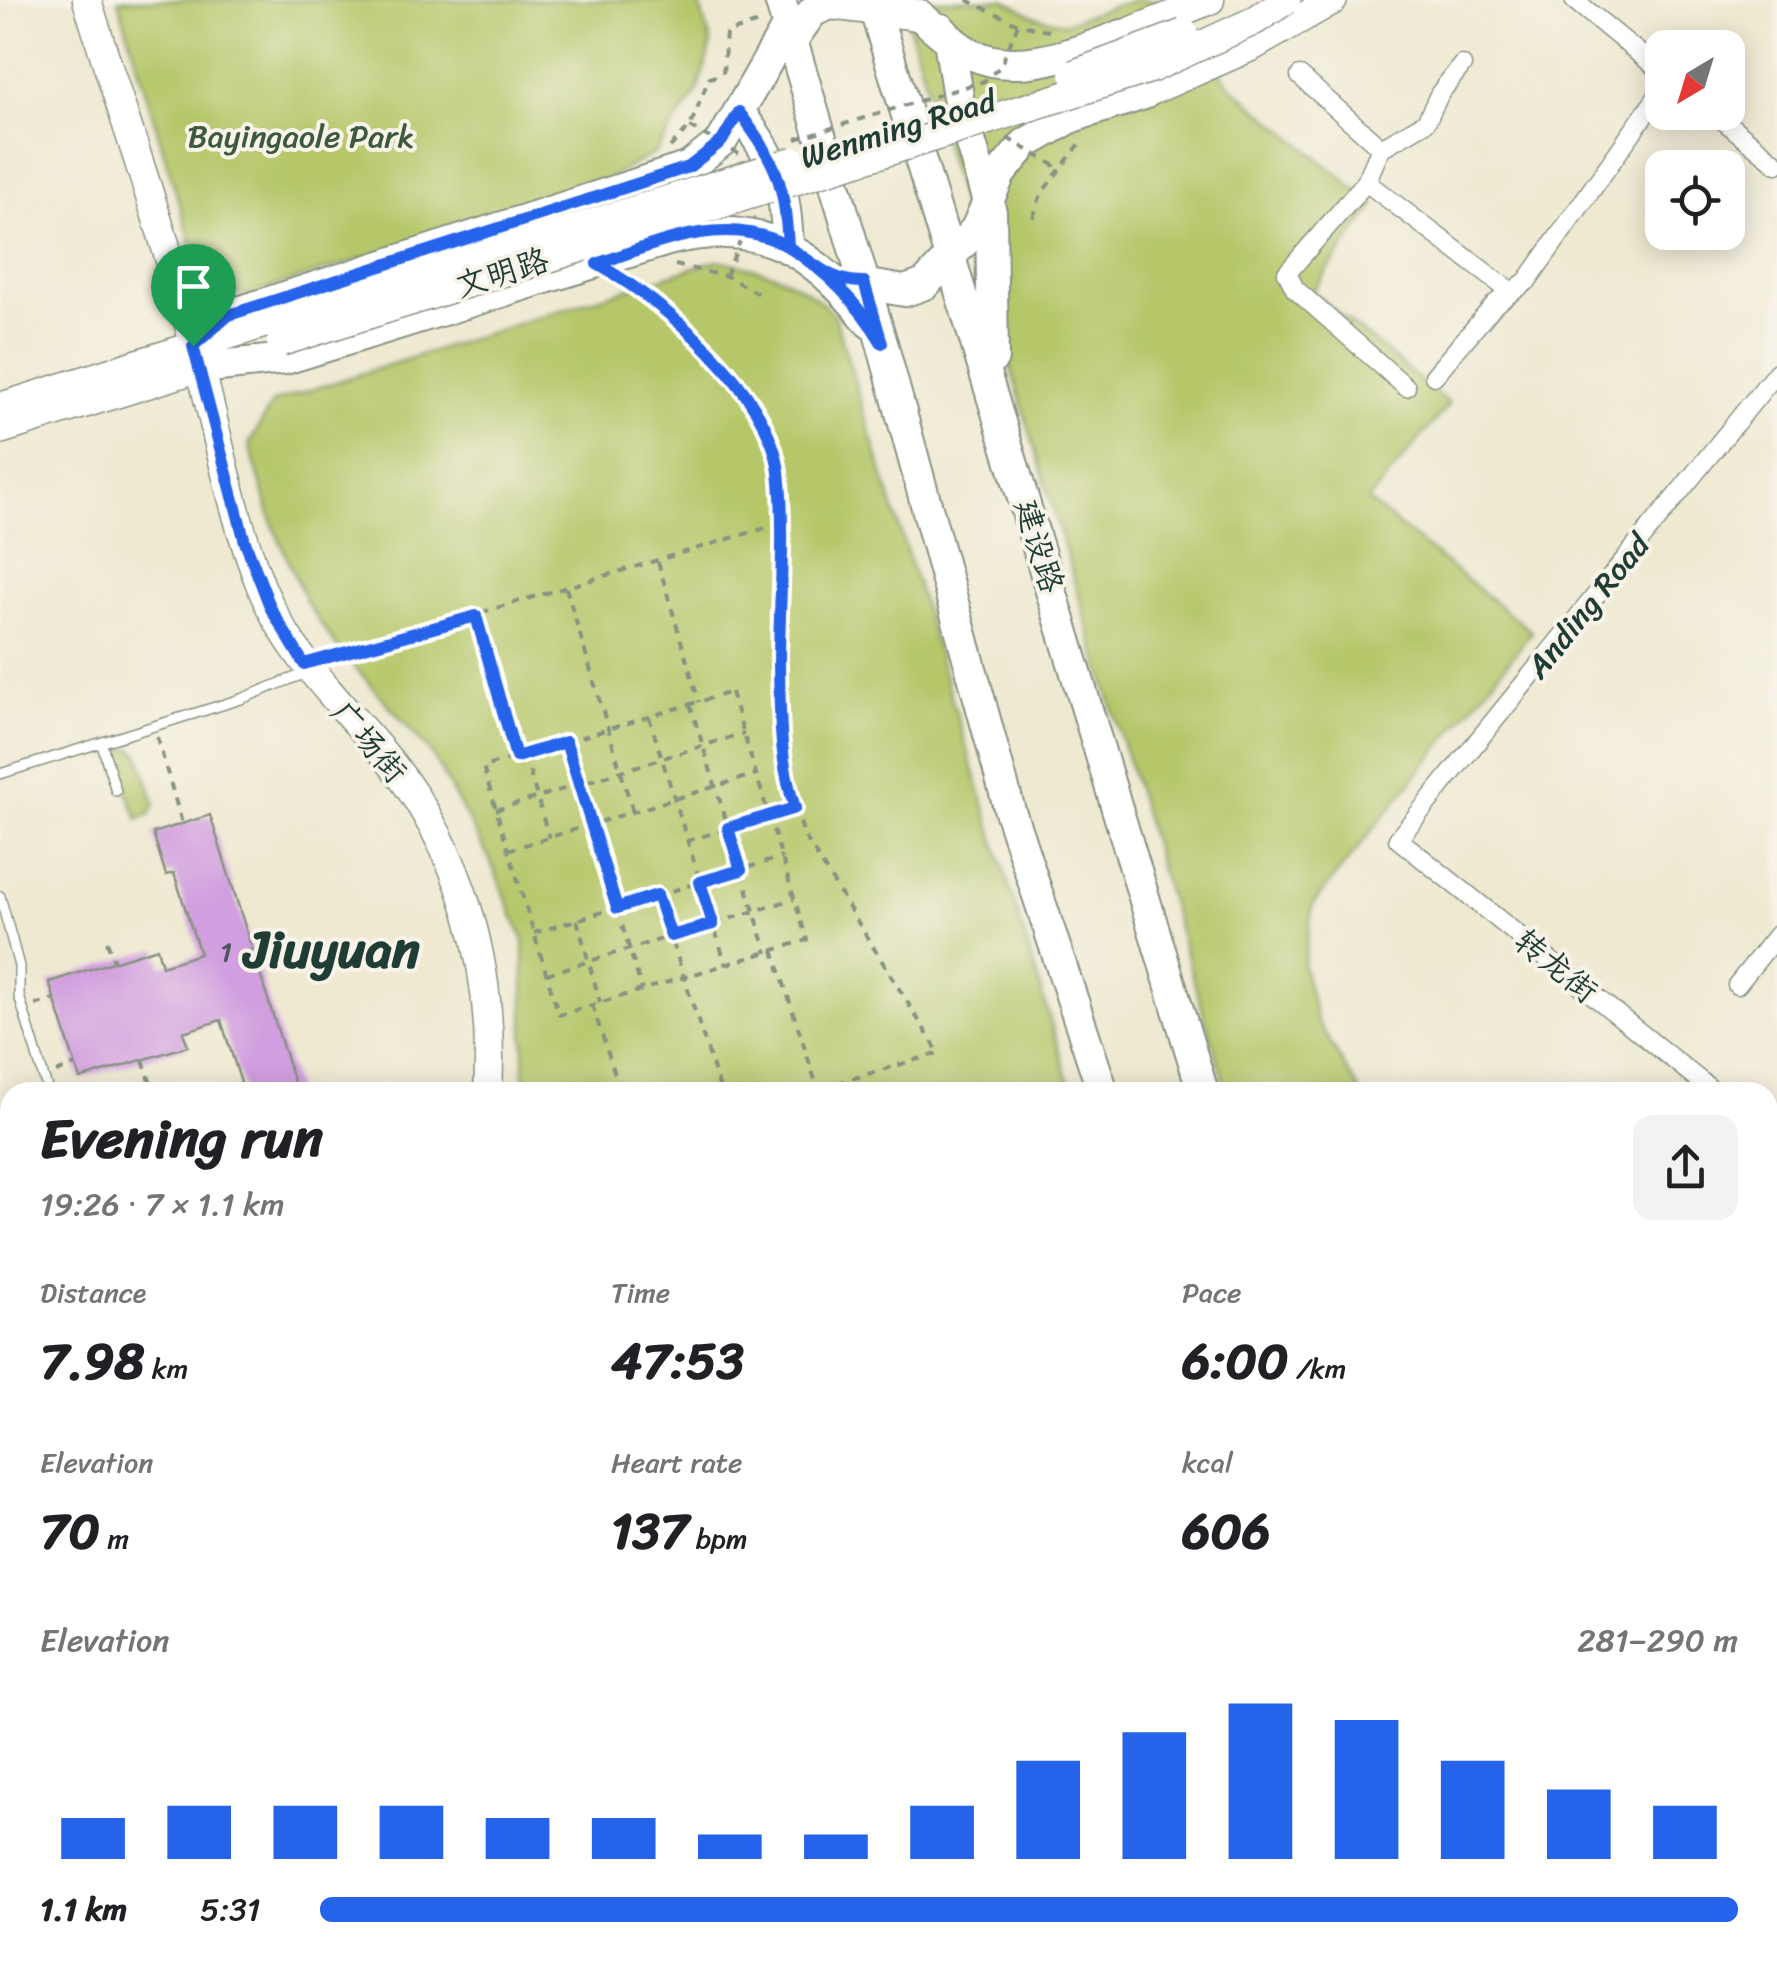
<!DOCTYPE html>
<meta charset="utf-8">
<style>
:root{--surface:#fff;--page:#f2f2f2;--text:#202124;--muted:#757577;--accent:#2563eb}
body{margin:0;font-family:Sriracha,"LXGW WenKai TC",sans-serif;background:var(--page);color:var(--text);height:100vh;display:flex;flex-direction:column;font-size:38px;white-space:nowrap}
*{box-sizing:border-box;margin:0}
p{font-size:32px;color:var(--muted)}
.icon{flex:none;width:55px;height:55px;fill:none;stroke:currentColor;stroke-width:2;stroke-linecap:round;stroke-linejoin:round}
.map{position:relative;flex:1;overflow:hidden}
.details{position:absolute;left:0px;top:1082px;width:1778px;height:888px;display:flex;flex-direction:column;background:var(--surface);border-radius:30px 30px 0 0;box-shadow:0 5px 25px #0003}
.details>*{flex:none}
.needle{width:65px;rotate:218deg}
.fabs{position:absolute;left:1645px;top:30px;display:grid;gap:20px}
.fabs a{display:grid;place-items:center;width:100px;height:100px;border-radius:20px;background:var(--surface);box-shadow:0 5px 25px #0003;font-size:50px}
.pin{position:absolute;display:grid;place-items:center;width:85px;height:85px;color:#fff;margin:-102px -42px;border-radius:50% 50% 50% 0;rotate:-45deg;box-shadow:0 0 10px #0007}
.pin .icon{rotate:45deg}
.round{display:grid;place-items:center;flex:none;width:105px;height:105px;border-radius:20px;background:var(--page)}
.summary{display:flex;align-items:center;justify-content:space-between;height:170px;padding:0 40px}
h1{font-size:55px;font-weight:800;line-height:75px}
.stats{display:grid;grid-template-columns:repeat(3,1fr);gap:15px;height:170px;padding:10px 40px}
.stats div{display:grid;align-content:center}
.stats b{font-size:50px;font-weight:800}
.stats small{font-size:28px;font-weight:400}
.stats p{font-size:28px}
.chart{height:280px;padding:20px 40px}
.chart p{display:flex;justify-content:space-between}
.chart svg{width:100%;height:180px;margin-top:10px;stroke:var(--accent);stroke-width:6}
ul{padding:0 40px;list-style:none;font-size:32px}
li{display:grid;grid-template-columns:160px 120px 1fr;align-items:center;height:75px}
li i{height:25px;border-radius:12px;background:var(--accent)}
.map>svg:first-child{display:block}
.green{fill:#b6c76a;stroke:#6a824f;stroke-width:2.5}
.building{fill:#d19edf}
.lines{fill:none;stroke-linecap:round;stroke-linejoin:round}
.lane-casing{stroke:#879382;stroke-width:12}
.street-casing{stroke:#879382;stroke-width:21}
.secondary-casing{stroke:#879382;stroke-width:31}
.primary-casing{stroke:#879382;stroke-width:34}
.highway-casing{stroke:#879382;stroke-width:39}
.path{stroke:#879382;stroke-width:4;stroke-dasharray:8 8;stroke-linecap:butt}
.lane{stroke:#fff;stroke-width:9}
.street{stroke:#fff;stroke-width:18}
.secondary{stroke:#fff;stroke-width:28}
.primary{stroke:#fff;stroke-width:30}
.highway{stroke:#fff;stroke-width:35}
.secondary-bridge-casing{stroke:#879382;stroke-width:31;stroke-linecap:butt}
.path-bridge{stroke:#879382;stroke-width:4;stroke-dasharray:8 8;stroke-linecap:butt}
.secondary-bridge{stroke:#fff;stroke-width:28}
.route-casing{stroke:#fff;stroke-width:20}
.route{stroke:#2563eb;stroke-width:12}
.labels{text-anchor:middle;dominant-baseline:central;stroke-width:8;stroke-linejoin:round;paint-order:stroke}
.number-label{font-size:28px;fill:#4c555f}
.street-label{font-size:32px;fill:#1f3d34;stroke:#f7f3e8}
.park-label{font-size:32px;fill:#3d593f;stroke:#f7f3e8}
.town-label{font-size:52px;font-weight:bold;fill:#1f3d34;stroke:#f7f3e8}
</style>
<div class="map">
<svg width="1777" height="1968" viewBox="0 0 1777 1968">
<rect width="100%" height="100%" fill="#f7f3e8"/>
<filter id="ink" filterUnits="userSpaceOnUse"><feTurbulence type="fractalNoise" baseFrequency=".01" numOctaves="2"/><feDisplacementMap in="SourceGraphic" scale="20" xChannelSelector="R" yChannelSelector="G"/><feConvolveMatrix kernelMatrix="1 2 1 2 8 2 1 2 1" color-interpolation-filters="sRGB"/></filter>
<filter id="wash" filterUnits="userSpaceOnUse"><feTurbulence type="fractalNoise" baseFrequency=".0048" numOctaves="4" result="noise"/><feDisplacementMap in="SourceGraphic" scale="40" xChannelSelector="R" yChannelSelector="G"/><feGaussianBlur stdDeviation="2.25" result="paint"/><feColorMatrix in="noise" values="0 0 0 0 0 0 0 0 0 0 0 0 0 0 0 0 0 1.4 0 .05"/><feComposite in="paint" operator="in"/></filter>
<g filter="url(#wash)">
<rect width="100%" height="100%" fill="#efe9d1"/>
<path class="green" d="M118,0H698L711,43L704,70L697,92L655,153L599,183L249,295C226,294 214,292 200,272Z
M901,0H1005L1036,17L1064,23L1134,0H1160L1232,87L1375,205L1312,292L1449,404L1368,501L1532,632L1313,904L1303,966L1317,1021L1360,1092H1227Z
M717,260C767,270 796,277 834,314L1072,1092H524V941L490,860L431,753L337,647L307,604L273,525L249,444L273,402Z
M132,748L139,754L155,804L150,814L138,819L117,765L122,750Z
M1768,1331L1777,1339V1652L1768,1654Z
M10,1739V1960H462L416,1968H0V1742Z
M1277,1960H1348L1351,1968H1250Z"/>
<g id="blocks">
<path class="building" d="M210,815L297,1092H244L221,1020L183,1032L188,1046L80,1079L49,982L157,948L162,966L200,954L174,873L166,875L153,833Z"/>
</g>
</g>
<g filter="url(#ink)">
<use href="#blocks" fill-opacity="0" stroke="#879382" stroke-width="2.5"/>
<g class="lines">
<g class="lane-casing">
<path id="lane" d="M102,745L116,791
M0,774L241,699L306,673
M0,896L19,966V996L47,1088
M0,1323L10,1320
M0,1360L10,1357"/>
</g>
<g class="street-casing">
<path id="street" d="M1574,0L1662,72
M1300,76L1381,148
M1713,112L1777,164
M1366,182L1511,292
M1434,376L1495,304L1527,281L1662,90
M1406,387L1295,289L1287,273L1366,182L1381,148L1426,122L1440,93L1462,65
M1737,985L1777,935
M1714,1092L1398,839L1777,372
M1768,1135L1777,1143"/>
</g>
<g class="secondary-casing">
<path id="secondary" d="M87,0C125,123 169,246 201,370C220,444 233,518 262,589C290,656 338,700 383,753C464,850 495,968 488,1092
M1122,35L1210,0
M1144,94L1253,46L1333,0
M0,407L276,320
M0,430L218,362
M0,1709L10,1706"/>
</g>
<g class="primary-casing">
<path id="primary" d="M780,0L882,343L1010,811L1103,1092
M872,0L1203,1092
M941,29C987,88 1065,57 1122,35
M792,40L813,11L831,4L919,15L949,40L959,103L991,212L993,358
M739,112C777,163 785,183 788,247
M850,282L905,291L925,284L976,229L1000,174L1025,144L1072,117L1144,94
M193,346L229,315L689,167L722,141L788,25
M201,368L285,359L668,240C760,216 814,251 870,323
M1367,1960L1370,1968
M1463,1960L1466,1968"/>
</g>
<g class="highway-casing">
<path id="highway" d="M1768,1466L1777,1468
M1768,1500L1777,1508
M1768,1663L1777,1653
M1768,1693L1777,1691
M1768,1748L1777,1746
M1768,1781L1777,1778
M1768,1824L1777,1822
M545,1968L565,1960
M620,1968L665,1960
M791,1968L827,1960
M990,1968L1025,1960
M1159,1968L1193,1960"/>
</g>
<path class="path" d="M967,0L1018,24L1056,33
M670,147L690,127L709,78L723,74L726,33L762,22
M1033,218L1041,194L1082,141
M675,265L726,276L764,297
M622,278L684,325L728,373L759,421L778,468L780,733L786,781L805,837L939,1053L807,1092
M658,562L699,702
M566,588L633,812
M476,618L516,757
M328,658L779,524
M731,692L807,940L559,1015L483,767Z
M690,704L767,953
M649,717L726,965
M157,737L182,823
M566,742L642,990
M525,756L549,838
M496,810L744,733
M687,841L795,808
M508,850L756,774
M658,897L721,1092
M577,920L600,1002
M534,933L782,857
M107,941L114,962
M773,950L819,1092
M547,974L794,899
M35,1005L54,999
M592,1005L621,1092
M143,1060L151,1084
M56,1072L76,1065
M0,1411H10
M0,1466L10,1471
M0,1587L10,1592"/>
<use href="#lane" class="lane"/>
<use href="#street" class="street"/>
<use href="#secondary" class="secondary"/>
<use href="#primary" class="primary"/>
<use href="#highway" class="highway"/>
<g class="secondary-bridge-casing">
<path id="secondary-bridge" d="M1074,74L1184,33
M276,320L794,161
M281,342L1150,69L1254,21L1286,0"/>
</g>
<path class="path-bridge" d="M690,127L739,154
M1007,138L1059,168
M796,139L984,81L1001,66L1018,24
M726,276L747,224L755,218"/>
<use href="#secondary-bridge" class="secondary-bridge"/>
</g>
</g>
<g class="lines" filter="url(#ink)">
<g class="route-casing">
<path id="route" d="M193,346L245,542L271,609L304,664L476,616L516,757L566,742L617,908L657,895L671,936L713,924L700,882L741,870L728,828L795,808C779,760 780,713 779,664C779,601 786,534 779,472C769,391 664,301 597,264C655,244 723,213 783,244C813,260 828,283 864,282L882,343C858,303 828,272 788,247C785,183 777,163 739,112L722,141L689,167L229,315L193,346"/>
</g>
<use href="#route" class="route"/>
</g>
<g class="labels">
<g class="number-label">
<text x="226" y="951">1</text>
</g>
<g class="street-label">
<text transform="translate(898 129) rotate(-17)">Wenming Road</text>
<text transform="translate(502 273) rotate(-17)">文明路</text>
<text transform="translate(1039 546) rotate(73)">建设路</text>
<text transform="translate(1588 606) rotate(-51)">Anding Road</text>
<text transform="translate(369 742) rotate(49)">广场街</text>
<text transform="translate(1556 966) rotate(39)">转龙街</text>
</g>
<g class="park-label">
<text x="301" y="136">Bayingaole Park</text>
</g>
<g class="town-label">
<text x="332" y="950">Jiuyuan</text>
</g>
</g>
</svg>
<div class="fabs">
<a><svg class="needle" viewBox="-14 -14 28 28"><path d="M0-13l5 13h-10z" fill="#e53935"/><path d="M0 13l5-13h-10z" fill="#757577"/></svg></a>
<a><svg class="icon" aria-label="locate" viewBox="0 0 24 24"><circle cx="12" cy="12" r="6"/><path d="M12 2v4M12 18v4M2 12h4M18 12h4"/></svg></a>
</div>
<div class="pin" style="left:193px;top:346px;background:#1e9e55"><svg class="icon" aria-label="arrive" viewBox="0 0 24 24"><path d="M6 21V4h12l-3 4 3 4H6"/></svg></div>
<section class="details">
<div class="summary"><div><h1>Evening run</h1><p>19:26 · 7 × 1.1 km</p></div><a class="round"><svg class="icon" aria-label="share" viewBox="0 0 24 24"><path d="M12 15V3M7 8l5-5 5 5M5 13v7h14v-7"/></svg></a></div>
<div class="stats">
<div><p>Distance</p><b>7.98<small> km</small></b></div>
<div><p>Time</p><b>47:53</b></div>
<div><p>Pace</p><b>6:00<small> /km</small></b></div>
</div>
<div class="stats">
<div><p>Elevation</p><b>70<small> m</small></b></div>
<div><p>Heart rate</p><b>137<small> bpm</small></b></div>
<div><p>kcal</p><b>606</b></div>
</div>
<div class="chart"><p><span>Elevation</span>281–290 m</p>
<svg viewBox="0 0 160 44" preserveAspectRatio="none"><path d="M5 44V34M15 44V31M25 44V31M35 44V31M45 44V34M55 44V34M65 44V38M75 44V38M85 44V31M95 44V20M105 44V13M115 44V6M125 44V10M135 44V20M145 44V27M155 44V31"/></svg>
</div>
<ul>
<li><b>1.1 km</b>5:31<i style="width:100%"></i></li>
</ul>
</section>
</div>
